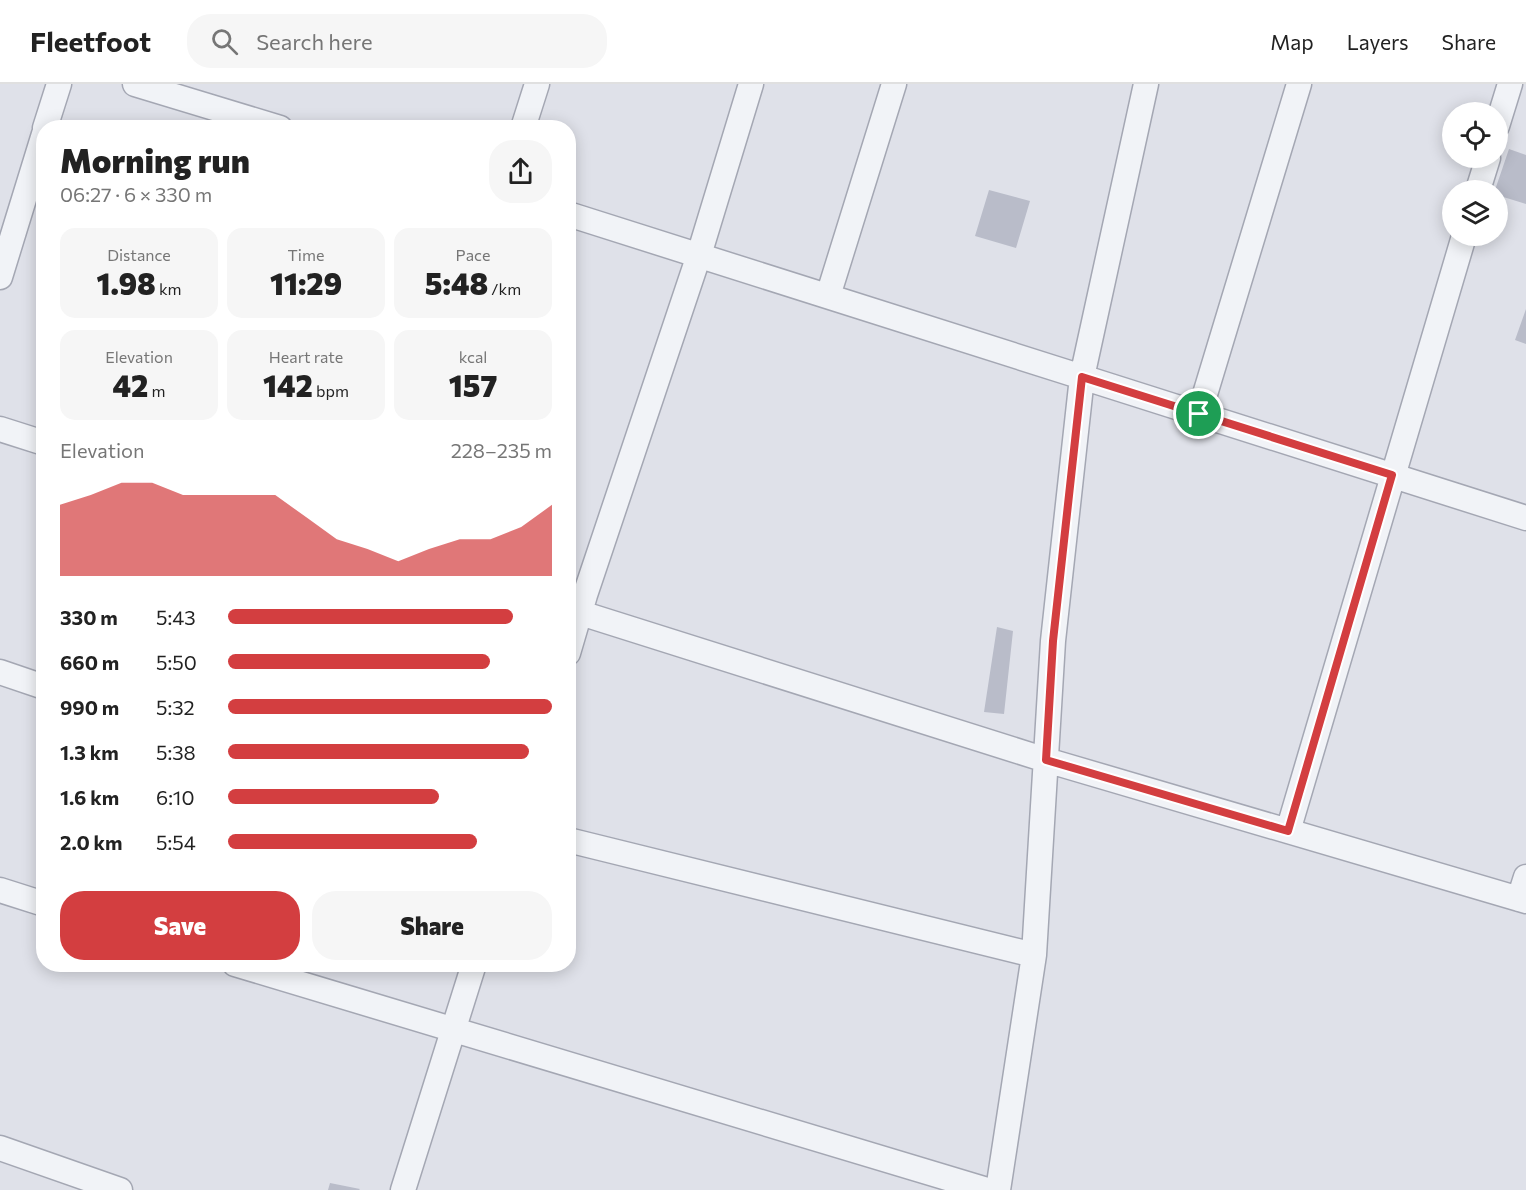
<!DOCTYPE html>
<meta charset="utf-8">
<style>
:root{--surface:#fff;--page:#f6f6f6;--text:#222;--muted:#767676;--line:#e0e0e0;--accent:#d33e40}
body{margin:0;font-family:Commissioner,sans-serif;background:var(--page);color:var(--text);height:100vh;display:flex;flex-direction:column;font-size:22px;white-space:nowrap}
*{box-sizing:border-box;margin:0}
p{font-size:20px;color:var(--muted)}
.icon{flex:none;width:33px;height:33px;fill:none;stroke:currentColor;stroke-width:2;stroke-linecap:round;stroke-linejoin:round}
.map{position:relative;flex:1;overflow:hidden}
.panel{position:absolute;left:36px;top:36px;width:540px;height:852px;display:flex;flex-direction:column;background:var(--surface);border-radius:24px;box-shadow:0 3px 15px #0003}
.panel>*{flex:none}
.tools{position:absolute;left:1442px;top:18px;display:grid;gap:12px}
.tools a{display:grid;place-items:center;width:66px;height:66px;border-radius:50%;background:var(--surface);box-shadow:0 3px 15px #0003;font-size:30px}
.pin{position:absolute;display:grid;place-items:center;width:51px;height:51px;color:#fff;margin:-26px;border:3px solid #fff;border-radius:50%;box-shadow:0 2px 6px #0007}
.round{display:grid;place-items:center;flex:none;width:63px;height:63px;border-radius:24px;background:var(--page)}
.head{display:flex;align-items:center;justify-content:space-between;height:102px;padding:0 24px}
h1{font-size:33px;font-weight:800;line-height:45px}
.figures{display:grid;grid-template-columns:repeat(3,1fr);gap:9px;height:102px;padding:6px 24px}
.figures div{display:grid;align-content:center;border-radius:15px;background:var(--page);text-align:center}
.figures b{font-size:30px;font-weight:800}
.figures small{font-size:16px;font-weight:400}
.figures p{font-size:16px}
.chart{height:168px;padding:12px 24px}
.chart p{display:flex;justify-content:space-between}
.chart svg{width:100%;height:108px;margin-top:6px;fill:var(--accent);opacity:.7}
.primary-button{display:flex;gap:12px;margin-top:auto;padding:12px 24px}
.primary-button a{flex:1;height:69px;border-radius:24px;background:var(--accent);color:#fff;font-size:24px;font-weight:800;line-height:69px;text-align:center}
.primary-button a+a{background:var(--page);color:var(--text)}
ul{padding:0 24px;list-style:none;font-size:20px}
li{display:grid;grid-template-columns:96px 72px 1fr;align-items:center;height:45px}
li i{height:15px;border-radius:8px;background:var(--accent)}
header{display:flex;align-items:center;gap:36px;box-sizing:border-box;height:84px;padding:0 30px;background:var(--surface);border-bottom:2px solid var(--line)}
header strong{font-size:28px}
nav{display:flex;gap:33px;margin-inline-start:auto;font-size:21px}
.search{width:420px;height:54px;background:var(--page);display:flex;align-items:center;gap:15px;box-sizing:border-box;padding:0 21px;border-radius:24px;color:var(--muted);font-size:22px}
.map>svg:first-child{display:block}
.building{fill:#b9bcc9}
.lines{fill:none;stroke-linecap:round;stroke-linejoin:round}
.street-casing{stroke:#a4a7b3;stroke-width:27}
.street{stroke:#f1f3f7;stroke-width:24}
.route-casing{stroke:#fff;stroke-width:12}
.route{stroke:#d33e40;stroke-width:8}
</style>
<header>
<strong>Fleetfoot</strong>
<div class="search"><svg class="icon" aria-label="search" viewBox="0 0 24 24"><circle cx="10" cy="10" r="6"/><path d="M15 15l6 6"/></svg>Search here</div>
<nav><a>Map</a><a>Layers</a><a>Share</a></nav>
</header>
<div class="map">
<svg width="1526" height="1106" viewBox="0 0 1526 1106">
<rect width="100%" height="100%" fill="#dfe1e9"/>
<path class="building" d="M1509,65L1526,71V120L1497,111L1495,106Z
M989,106L1030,117L1016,164L975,152Z
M1526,225V260L1515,256Z
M997,543L1013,547L1004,630L984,628Z
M330,1099L360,1105L359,1106H328Z"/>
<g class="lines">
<g class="street-casing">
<path id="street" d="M135,0L280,44
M1497,42L1510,0
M45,44L59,0
M523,44L537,0
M1478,106L1488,74
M568,130L1082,293L1146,0
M0,193L44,50
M828,212L894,0
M1199,330L1299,0
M0,345L44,359
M568,525L1046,676L1526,817
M568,569L585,511L699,171L751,0
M0,588L44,603
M1288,747L1464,152
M568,756L1034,871
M0,806L44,820
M1519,815L1526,793
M235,880L987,1106
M0,1064L120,1106
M403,1106L474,880
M998,1106L1034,871L1053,557L1082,293L1526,434"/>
</g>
<use href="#street" class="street"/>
</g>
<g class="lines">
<g class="route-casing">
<path id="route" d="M1082,293L1392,391L1288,747L1046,676L1053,557Z"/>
</g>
<use href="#route" class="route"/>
</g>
</svg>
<div class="tools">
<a><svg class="icon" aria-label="locate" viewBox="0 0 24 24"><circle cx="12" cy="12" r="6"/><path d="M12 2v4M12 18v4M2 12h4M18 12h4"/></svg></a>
<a><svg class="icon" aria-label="layers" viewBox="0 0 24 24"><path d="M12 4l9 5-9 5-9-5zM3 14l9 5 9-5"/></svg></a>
</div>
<div class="pin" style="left:1199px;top:330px;background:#1e9e55"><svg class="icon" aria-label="arrive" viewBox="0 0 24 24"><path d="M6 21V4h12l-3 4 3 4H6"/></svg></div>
<section class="panel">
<div class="head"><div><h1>Morning run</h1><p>06:27 · 6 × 330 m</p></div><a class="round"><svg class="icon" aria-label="share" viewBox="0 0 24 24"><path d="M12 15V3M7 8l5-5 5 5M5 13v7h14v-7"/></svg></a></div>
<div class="figures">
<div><p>Distance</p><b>1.98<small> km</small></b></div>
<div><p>Time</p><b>11:29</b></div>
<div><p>Pace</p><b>5:48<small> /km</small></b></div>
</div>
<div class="figures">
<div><p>Elevation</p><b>42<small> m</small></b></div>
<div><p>Heart rate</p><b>142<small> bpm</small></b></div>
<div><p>kcal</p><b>157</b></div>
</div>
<div class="chart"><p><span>Elevation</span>228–235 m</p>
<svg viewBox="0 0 160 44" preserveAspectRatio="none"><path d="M0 44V15L10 11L20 6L30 6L40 11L50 11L60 11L70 11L80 20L90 29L100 33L110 38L120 33L130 29L140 29L150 24L160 15V44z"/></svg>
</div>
<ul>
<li><b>330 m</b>5:43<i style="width:88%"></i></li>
<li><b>660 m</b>5:50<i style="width:81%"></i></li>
<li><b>990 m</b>5:32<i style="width:100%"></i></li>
<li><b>1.3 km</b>5:38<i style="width:93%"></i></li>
<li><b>1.6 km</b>6:10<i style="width:65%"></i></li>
<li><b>2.0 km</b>5:54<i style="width:77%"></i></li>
</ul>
<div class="primary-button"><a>Save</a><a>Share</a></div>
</section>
</div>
